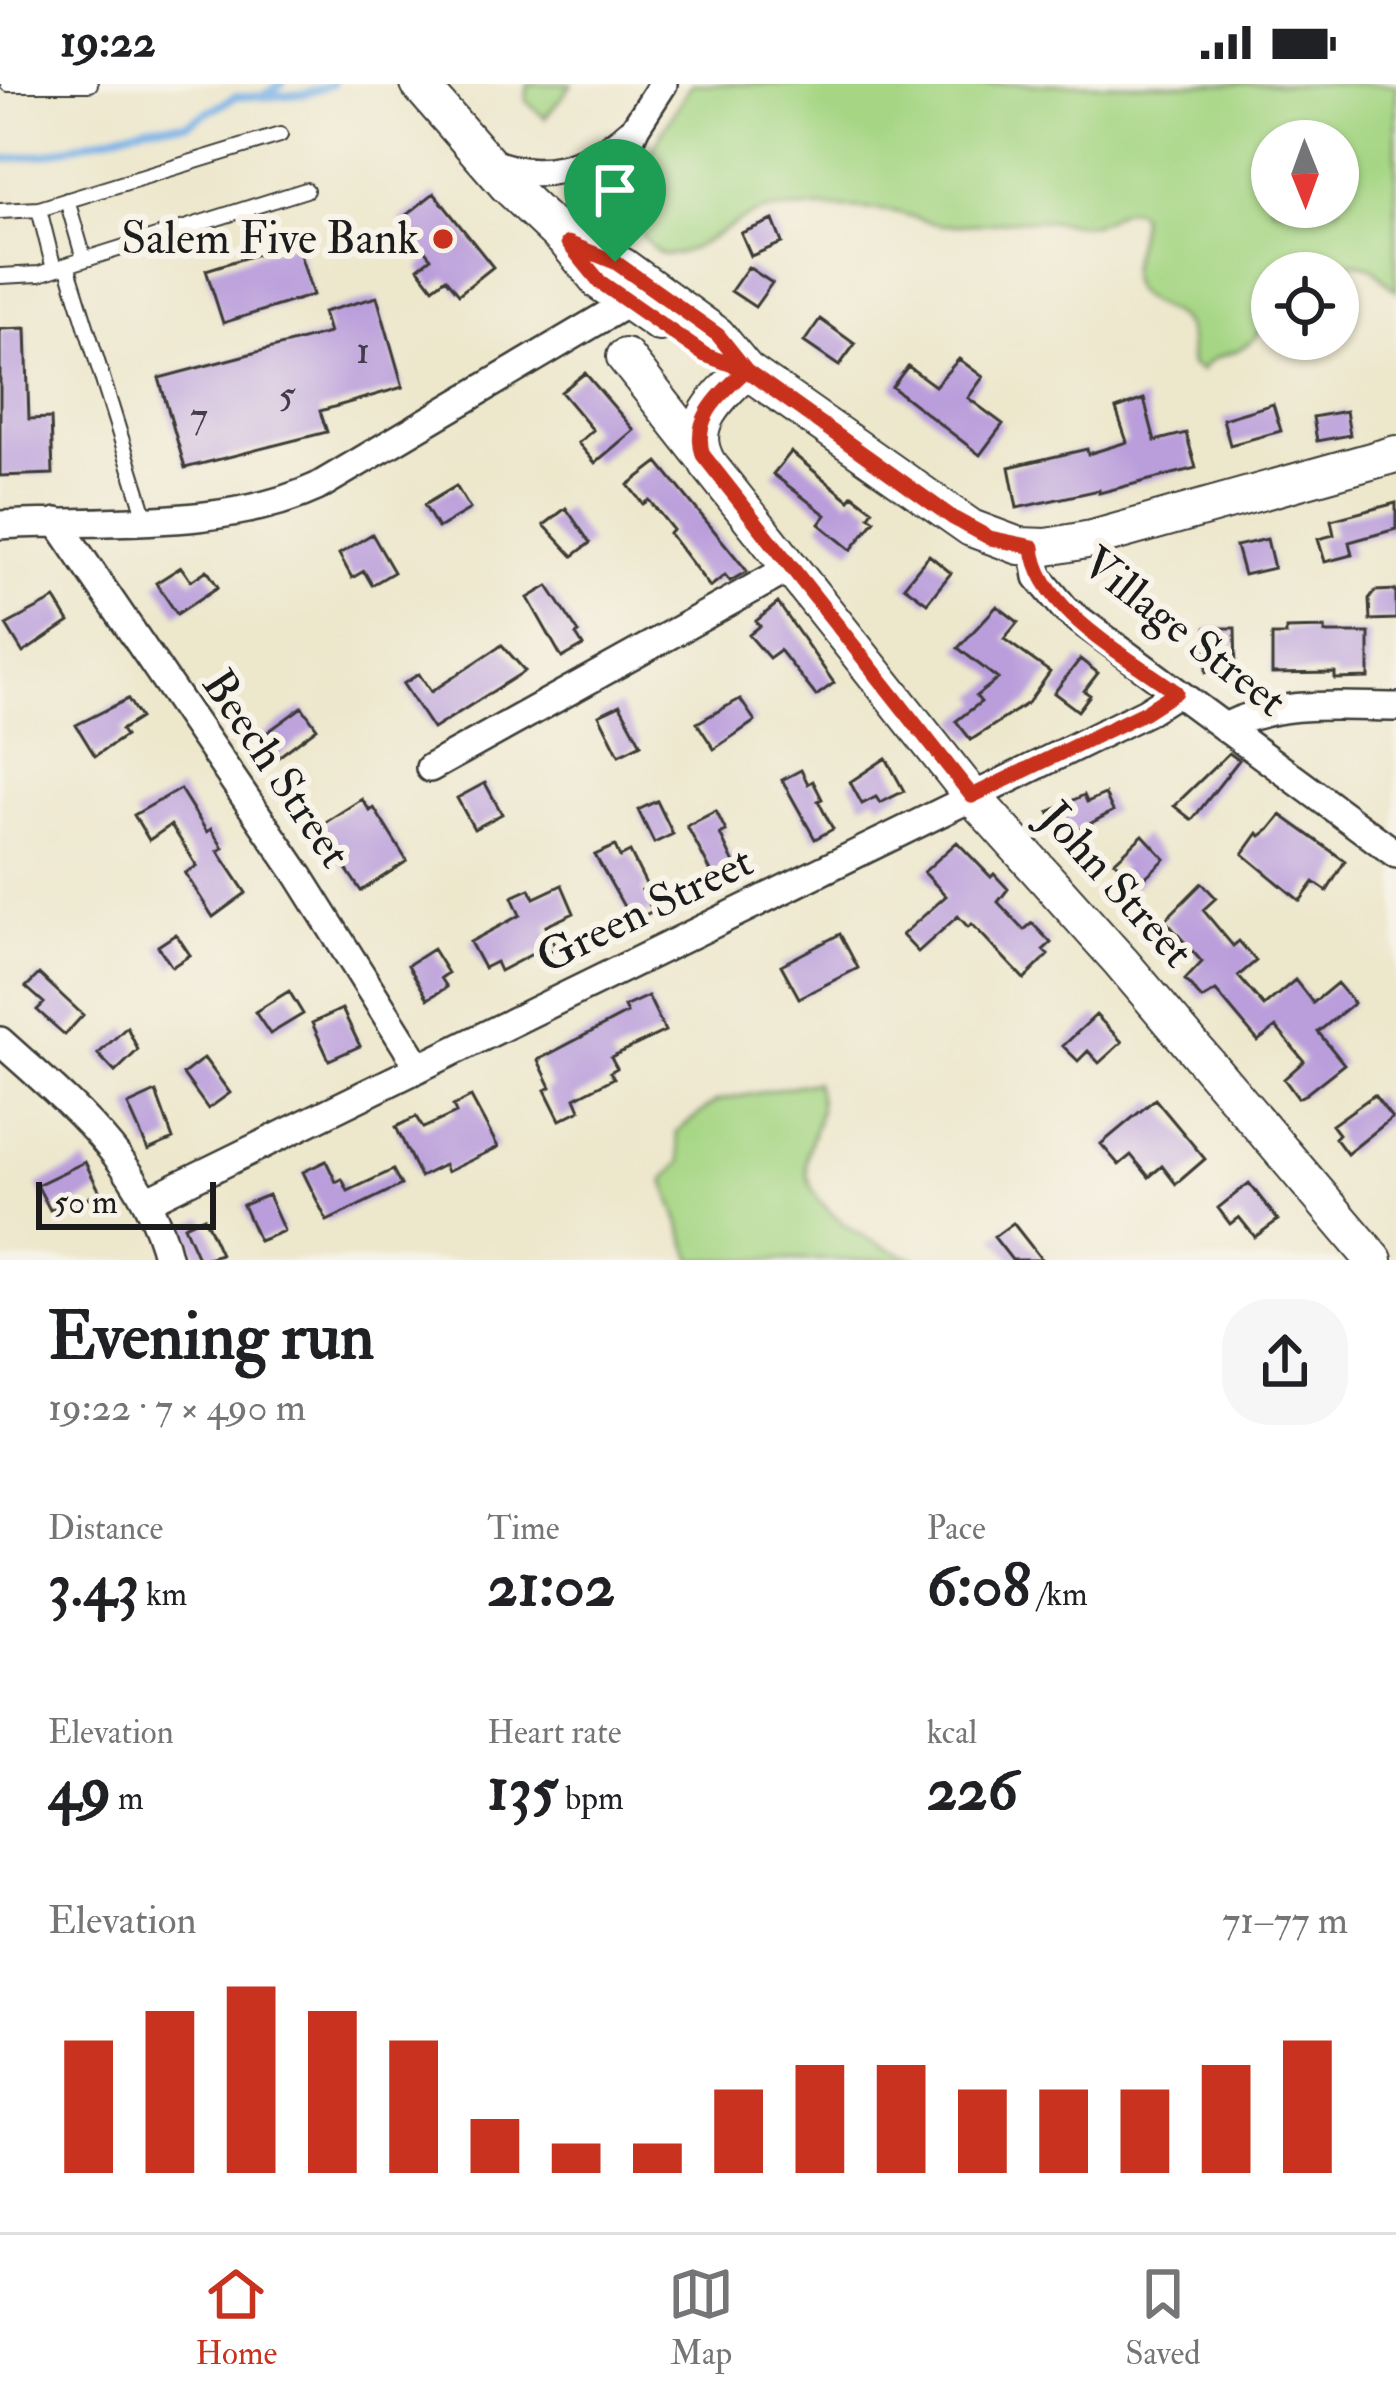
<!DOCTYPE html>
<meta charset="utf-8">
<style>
:root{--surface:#fff;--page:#f6f6f6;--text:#202124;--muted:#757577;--line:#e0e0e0;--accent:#c8321e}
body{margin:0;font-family:"IM FELL Double Pica",serif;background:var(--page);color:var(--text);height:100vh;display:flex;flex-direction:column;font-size:45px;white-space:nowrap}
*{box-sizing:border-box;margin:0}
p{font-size:39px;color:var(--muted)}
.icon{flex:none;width:66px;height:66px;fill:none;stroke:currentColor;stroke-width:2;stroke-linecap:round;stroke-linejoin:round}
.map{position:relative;height:1176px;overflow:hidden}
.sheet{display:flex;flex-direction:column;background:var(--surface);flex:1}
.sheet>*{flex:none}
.needle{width:78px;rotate:179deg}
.fabs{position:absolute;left:1251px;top:36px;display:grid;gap:24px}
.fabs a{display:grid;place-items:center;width:108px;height:108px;border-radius:50%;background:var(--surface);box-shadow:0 3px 9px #0004;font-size:60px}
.scale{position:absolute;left:36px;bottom:30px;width:180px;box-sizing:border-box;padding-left:12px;border:6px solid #1c1c1c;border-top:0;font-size:33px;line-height:42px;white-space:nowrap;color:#1c1c1c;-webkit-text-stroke:9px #f7f3e8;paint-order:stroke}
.pin{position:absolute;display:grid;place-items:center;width:102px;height:102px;color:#fff;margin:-123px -51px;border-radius:50% 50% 50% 0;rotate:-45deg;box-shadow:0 0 12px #0007}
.pin .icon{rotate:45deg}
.round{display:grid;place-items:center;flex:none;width:126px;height:126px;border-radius:48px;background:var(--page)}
.overview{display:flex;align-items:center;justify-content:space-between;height:204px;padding:0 48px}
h1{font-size:66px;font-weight:700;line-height:90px}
.figures{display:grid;grid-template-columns:repeat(3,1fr);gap:18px;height:204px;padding:12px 48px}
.figures div{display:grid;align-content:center}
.figures b{font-size:60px;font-weight:700}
.figures small{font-size:33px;font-weight:400}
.figures p{font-size:33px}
.chart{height:336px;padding:24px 48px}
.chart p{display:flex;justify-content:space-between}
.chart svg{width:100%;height:216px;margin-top:12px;stroke:var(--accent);stroke-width:6}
.status{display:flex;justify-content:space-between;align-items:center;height:84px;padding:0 60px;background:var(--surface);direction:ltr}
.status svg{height:33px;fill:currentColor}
.tabs{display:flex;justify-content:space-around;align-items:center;height:168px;border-top:3px solid var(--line);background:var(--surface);font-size:33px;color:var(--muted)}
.tabs a{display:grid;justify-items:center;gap:6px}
.tabs .active{color:var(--accent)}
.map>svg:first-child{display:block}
.green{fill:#a6d684;stroke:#617950;stroke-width:3;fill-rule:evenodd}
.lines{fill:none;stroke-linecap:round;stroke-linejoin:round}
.stream{stroke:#75afe5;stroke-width:8}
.building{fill:#ba9edb}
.service-casing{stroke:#3b3a36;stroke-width:18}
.minor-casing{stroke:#3b3a36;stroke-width:32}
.tertiary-casing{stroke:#3b3a36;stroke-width:40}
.service{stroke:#fff;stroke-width:14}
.minor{stroke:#fff;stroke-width:27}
.tertiary{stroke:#fff;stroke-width:36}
.route-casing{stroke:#fff;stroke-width:24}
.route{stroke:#c8321e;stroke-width:15}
.poi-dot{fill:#c8321e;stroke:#f7f3e8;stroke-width:4.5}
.labels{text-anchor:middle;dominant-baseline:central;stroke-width:12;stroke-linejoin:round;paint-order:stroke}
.number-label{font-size:39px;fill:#443c4c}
.poi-label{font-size:45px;fill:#1c1c1c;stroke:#f7f3e8;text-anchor:end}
.street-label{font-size:45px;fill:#1c1c1c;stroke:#f7f3e8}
</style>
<div class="status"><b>19:22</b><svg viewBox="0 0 49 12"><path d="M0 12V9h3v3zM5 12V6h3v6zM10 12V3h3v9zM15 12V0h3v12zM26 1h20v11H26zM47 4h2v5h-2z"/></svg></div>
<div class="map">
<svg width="1396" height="1176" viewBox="0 0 1396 1176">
<rect width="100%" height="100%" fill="#f7f3e8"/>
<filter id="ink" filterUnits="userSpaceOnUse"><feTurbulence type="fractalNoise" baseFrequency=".00833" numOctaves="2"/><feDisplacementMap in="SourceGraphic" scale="24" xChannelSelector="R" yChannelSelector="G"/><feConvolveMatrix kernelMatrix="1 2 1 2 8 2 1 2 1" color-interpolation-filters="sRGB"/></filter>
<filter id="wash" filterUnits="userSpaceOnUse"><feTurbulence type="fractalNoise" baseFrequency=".004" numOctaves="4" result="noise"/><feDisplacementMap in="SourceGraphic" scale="48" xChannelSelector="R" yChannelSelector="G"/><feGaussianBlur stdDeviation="2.7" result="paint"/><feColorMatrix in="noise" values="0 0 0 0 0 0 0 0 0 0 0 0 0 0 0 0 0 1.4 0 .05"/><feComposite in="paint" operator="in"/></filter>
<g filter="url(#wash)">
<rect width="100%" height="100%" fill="#ede7cc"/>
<path class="green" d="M528,0H572L545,34L526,17Z
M691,0H1396V207L1371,183L1354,178L1308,189H1272C1272,222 1268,255 1233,268C1219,273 1209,274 1201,287L1191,281C1189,270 1191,255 1186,244C1175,221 1135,223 1131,196C1128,175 1141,152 1140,130L1132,125C1114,125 1107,139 1091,140C1069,142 1048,135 1026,136C999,137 971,142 943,141C925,140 908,129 890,127C851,123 810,123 770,126C737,128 681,188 655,166C604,122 669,41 691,0ZM1338,57V123H1272V57Z
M815,998C828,1031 812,1041 807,1072C799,1127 876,1162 918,1176H693L664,1096L681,1078L676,1048L716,1017Z"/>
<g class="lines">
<path class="stream" d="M264,13L305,10L332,0
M0,76L46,70L150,41L187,40L235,13L263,12L282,0"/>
</g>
<g id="blocks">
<path class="building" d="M434,109L493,183L459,210L446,194L433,204L418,184L431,174L400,136Z
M773,136L782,159L751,172L741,149Z
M296,158L313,211L223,239L206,186Z
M748,183L772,199L755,223L731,207Z
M377,213L403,303L320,327L327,348L185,384L159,294L329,249L323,228Z
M820,235L855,260L839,282L804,258Z
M26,244L29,335L51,334L53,390L0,392V245Z
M959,275L983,293L968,314L1003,340L980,371L892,303L908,282L935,302Z
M585,289L634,346L595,379L578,359L593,346L561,308Z
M1144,315L1155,357L1186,349L1196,384L1099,409V406L1017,424L1009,383L1087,365L1088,370L1127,358L1116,325Z
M1273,320L1281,347L1230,361L1223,335Z
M1346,327L1350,351L1317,357L1313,333Z
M791,368L849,416L853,411L873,426L869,432L875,436L851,466L819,440L826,431L773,390Z
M658,378L747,487L744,489L730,497L725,491L710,503L669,449L673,446L649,416L643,420L628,401Z
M456,402L470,425L438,444L424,421Z
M1396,419V445L1349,458L1352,471L1325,478L1318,455L1334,451L1331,436Z
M566,424L590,459L573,472L544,441Z
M372,450L394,488L372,501L364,487L352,494L339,470Z
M1267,455L1274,484L1244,491L1236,462Z
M929,471L951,489L927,519L904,502Z
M181,483L191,497L207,486L218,503L177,530L156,499Z
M548,502L579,549L576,551L583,562L562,574L528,514Z
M1396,506V535L1370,536L1369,515L1375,507Z
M55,515L69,538L23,569L6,541Z
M778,519L834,599L816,612L780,566L769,574L749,551L760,542L756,537Z
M997,522L1018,538L1004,555L1050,588L1028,619L971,656L956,637L981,618L976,612L998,595L958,564Z
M1206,544H1235L1236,587L1206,588Z
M1325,544V549H1369V594L1335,595V589L1272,590V551H1286V545Z
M502,561L525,587L433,645L403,600L419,590L431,608Z
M1080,575L1098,589L1084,607L1090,611L1078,627L1054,609Z
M128,615L140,634L121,646L125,652L95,672L76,641Z
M740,615L755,637L714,665L697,639Z
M620,621L641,660L619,671L599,631Z
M302,623L317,644L273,677L258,655Z
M1229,669L1239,676L1192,736L1174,722Z
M886,674L904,707L880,719L876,713L862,720L850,698Z
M801,686L808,700L813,697L822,715L818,717L833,745L815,755L782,696Z
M485,699L502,730L474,745L457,714Z
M180,705L207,748L211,745L223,764L218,767L246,809L213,833L185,789L197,782L171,741L149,756L134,731Z
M1105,710L1113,727L1062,755L1049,728L1084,711L1087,718Z
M362,715L370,727L374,724L407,777L361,807L318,743Z
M657,717L673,750L654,759L638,726Z
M716,727L726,747L720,750L737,786L716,797L687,742Z
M1281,731L1345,777L1327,807L1314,798L1300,817L1243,770L1258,749L1261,752L1269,746Z
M1143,751L1165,775L1129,808L1114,793L1123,785L1115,777Z
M957,758L991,793L994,790L1008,805L998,818L1024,846L1032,839L1051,859L1043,866L1048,871L1024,895L972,840L968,843L958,832L918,868L902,851L946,812L924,788Z
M615,762L620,773L630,768L648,804L642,806L653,827L632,837L595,771Z
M1202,799L1216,814L1203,826L1233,862L1239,857L1256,877L1238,892L1264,922L1295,896L1313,919L1337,899L1354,919L1318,948L1344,980L1306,1010L1298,1014L1284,995L1304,977L1276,943L1258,957L1216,907L1202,915L1185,896L1202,878L1165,836Z
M562,801L574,829L546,842L556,865L538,872L536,868L500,887L496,878L484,884L470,858L520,831L512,813L530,805L534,814Z
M176,850L190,871L172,883L158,862Z
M840,850L858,884L799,914L781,881Z
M433,865L448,889L441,894L447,903L428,915L408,881Z
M39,890L83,931L65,951L37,926L44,919L26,903Z
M289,907L303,930L270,950L255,928Z
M648,912L665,947L611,973L617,984L610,988L614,994L575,1014L580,1026L560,1036L545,1006L551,1003L538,976L627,929L624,923Z
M342,925L360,962L329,976L312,939Z
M1096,931L1122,958L1099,979L1088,967L1078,977L1063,962Z
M127,943L138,966L115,988L98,970Z
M204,974L230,1009L208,1025L183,990Z
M156,1008L173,1055L148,1066L128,1021Z
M1374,1011L1392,1034L1347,1070L1335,1054L1339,1050L1332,1041Z
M471,1013L498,1063L447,1088L444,1081L420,1093L396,1043L416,1033L423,1044L456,1029L453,1022Z
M1155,1015L1205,1075L1176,1100L1162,1082L1149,1093L1131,1071L1119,1081L1101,1060Z
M326,1077L336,1098L342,1095L348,1107L393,1086L401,1101L327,1137L303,1088Z
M85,1078L100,1108L71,1122L68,1117L50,1126L37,1101Z
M1249,1099L1278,1136L1255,1153L1239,1133L1230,1140L1218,1124Z
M268,1111L284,1147L259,1157L243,1121Z
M204,1133L221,1170L199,1176L184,1142Z
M1013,1139L1042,1176H1012L994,1153Z"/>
</g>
</g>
<g filter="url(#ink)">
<use href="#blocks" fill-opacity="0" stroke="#3b3a36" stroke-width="3"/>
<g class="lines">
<g class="service-casing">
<path id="service" d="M8,0H90
M67,116L84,175
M39,125L54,185
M0,127L39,125L280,51
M0,192L39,190L67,181
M146,434L67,181L306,106"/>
</g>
<g class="minor-casing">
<path id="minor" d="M488,77C537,100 590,84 629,49
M568,159L608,102L636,42L663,0
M57,438L299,792L419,983
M0,441C101,435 224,446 317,403L629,218
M1033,463L1038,493L1066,526L1396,770
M1224,643C1279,616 1336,622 1396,623
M430,684L790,484
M0,957C71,1021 145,1079 168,1176
M149,1116L1146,628L1176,609"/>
</g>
<g class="tertiary-casing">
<path id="tertiary" d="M419,0L507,101L568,159L600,198L659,239
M568,159L622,182L717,251L746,286L971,444L1019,462L1047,463L1092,455L1396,370
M625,273L703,372
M746,286C720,312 684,340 708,380L972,712L1121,878L1374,1176"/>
</g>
<use href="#service" class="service"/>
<use href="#minor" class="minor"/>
<use href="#tertiary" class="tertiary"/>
</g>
</g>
<g class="lines" filter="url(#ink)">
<g class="route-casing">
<path id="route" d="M615,178L718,251L746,286C721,310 691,333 703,371L972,712L1145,628L1176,608C1129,573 1038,526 1033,463L990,454L953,434L746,286L705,271L600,198L568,159L615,178"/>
</g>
<use href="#route" class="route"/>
</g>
<circle class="poi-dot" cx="443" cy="155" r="12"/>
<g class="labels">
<g class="number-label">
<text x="363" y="266">1</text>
<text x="287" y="310">5</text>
<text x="199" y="331">7</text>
</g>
<g class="poi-label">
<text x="419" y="155">Salem Five Bank</text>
</g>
<g class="street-label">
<text transform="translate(1184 548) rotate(38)">Village Street</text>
<text transform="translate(276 685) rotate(56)">Beech Street</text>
<text transform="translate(1116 801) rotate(48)">John Street</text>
<text transform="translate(645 826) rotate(-26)">Green Street</text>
</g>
</g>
</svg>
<div class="fabs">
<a><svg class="needle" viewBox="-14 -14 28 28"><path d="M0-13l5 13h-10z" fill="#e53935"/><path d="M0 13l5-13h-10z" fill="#757577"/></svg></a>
<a><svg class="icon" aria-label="locate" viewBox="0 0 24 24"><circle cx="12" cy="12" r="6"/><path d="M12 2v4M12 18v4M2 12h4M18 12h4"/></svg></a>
</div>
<div class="scale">50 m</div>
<div class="pin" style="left:615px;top:178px;background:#1e9e55"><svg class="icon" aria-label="arrive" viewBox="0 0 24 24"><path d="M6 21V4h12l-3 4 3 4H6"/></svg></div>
</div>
<section class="sheet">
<div class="overview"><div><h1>Evening run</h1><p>19:22 · 7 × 490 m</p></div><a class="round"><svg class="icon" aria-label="share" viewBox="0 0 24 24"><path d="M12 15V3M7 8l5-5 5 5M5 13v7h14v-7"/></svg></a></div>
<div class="figures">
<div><p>Distance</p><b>3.43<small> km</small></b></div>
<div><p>Time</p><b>21:02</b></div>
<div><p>Pace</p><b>6:08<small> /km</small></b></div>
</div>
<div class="figures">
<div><p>Elevation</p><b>49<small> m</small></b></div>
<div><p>Heart rate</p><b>135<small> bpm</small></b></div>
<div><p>kcal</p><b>226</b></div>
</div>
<div class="chart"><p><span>Elevation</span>71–77 m</p>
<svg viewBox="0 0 160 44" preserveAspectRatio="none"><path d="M5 44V17M15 44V11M25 44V6M35 44V11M45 44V17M55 44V33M65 44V38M75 44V38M85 44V27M95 44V22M105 44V22M115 44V27M125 44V27M135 44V27M145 44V22M155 44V17"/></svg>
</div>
</section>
<nav class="tabs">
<a class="active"><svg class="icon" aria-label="home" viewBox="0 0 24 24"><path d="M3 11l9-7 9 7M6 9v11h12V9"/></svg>Home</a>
<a><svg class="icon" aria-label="map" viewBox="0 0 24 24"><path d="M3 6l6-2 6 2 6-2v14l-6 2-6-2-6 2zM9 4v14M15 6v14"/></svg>Map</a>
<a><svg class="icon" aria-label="saved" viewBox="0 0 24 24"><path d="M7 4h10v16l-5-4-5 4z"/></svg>Saved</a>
</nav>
